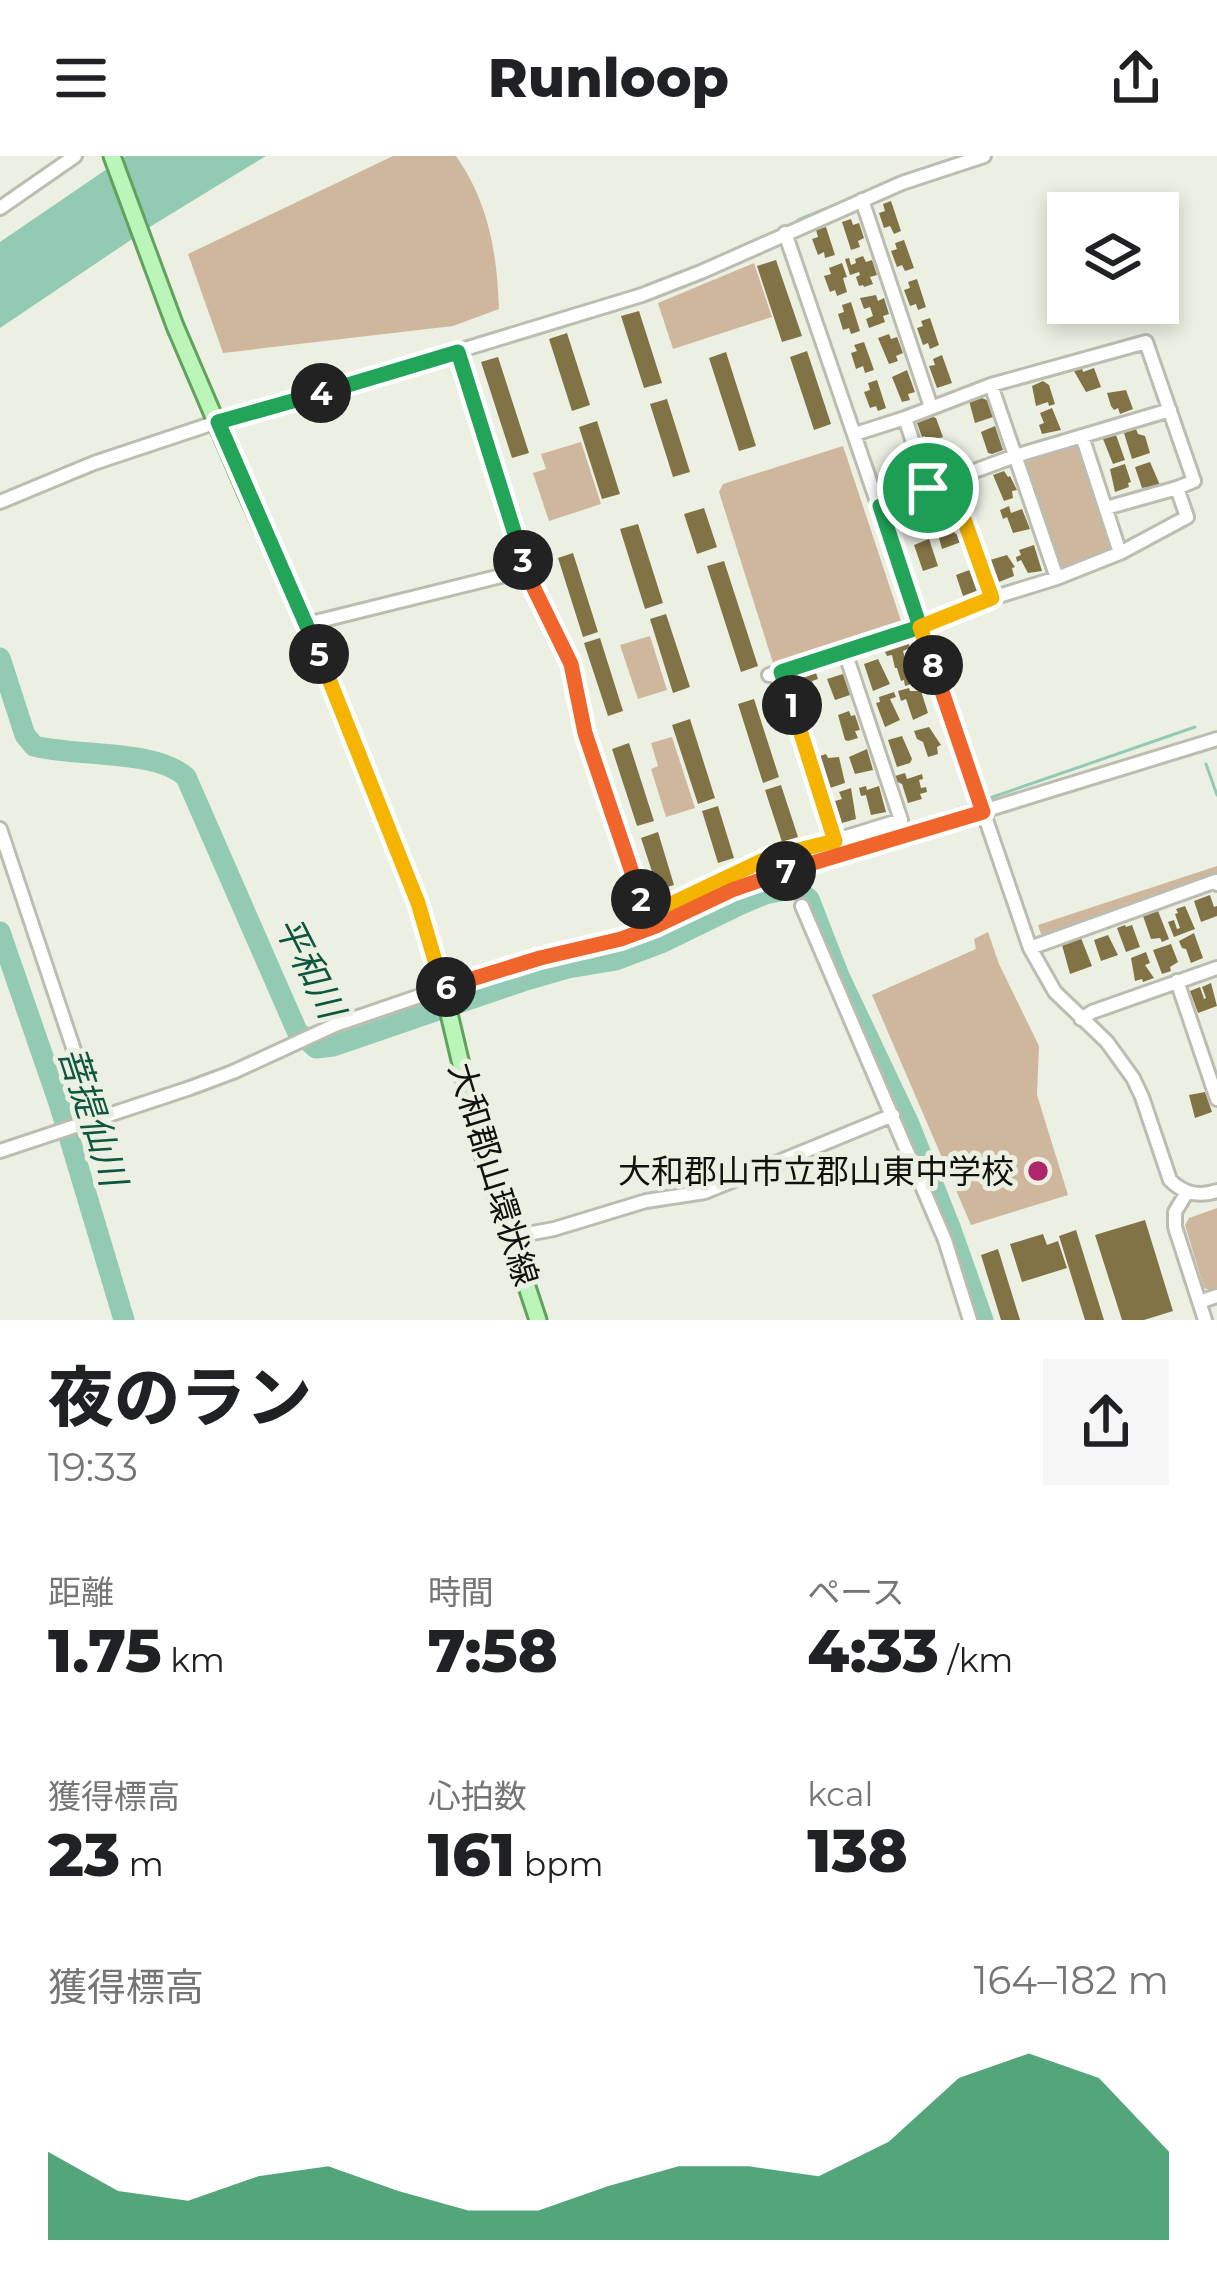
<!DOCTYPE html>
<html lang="ja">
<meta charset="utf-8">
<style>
:root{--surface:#fff;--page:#f6f6f6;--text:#202124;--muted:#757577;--accent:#0b8043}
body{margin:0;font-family:Montserrat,"Noto Sans JP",sans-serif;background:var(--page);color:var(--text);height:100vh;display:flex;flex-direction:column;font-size:45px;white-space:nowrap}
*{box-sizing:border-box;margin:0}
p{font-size:39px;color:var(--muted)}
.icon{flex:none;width:66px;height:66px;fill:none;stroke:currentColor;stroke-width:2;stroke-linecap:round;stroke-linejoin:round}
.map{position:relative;height:1164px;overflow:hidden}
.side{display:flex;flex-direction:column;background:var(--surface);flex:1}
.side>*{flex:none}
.controls{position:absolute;left:1047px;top:36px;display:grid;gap:24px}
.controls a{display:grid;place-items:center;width:132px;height:132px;border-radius:0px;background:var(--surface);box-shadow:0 6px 18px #0003;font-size:60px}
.pin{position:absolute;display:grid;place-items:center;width:102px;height:102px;color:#fff;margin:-51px;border:6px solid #fff;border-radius:50%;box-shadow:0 3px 12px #0007}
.km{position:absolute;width:60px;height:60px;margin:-30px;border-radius:50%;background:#222;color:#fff;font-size:33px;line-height:60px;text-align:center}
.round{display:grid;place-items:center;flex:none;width:126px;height:126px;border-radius:0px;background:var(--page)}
.summary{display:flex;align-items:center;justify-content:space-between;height:204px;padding:0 48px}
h1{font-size:66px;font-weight:800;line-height:90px}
.stats{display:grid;grid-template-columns:repeat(3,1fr);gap:18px;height:204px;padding:12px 48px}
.stats div{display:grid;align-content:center}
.stats b{font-size:60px;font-weight:800}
.stats small{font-size:33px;font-weight:400}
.stats p{font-size:33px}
.chart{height:336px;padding:24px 48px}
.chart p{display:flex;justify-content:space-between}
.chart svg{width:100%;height:216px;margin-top:12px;fill:var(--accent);opacity:.7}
header{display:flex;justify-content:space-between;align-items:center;height:156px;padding:0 48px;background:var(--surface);font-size:54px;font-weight:800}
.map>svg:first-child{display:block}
.green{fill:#cfb79d}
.water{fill:#92cab3}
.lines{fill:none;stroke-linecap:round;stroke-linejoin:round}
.stream{stroke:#92cab3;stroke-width:3}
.river{stroke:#92cab3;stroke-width:21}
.building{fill:#817345}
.minor-casing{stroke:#babdb0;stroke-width:18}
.major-casing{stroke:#63a15e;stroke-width:21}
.minor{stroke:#fff;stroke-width:12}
.major{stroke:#bcf5b9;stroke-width:15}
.split-1-casing{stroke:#fff;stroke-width:24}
.split-2-casing{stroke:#fff;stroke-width:24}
.split-3-casing{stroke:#fff;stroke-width:24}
.split-4-casing{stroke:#fff;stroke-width:24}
.split-5-casing{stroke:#fff;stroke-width:24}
.split-6-casing{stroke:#fff;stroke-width:24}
.split-7-casing{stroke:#fff;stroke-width:24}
.split-8-casing{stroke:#fff;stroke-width:24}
.split-9-casing{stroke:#fff;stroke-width:24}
.split-1{stroke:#22a559;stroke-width:15}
.split-2{stroke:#f5b400;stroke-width:15}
.split-3{stroke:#f0652b;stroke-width:15}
.split-4{stroke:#22a559;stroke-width:15}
.split-5{stroke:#22a559;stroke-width:15}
.split-6{stroke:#f5b400;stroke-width:15}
.split-7{stroke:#f0652b;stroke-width:15}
.split-8{stroke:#f0652b;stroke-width:15}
.split-9{stroke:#f5b400;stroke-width:15}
.poi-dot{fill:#ae276a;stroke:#ecf0e2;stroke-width:4.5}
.labels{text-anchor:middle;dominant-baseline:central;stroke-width:10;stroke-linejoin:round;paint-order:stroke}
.poi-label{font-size:33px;fill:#11120d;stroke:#ecf0e2;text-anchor:end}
.street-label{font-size:33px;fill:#11120d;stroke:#ecf0e2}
.water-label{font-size:36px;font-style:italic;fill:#0d5640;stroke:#ecf0e2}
</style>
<header><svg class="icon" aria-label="menu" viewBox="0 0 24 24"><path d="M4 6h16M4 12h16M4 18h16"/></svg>Runloop<svg class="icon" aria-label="share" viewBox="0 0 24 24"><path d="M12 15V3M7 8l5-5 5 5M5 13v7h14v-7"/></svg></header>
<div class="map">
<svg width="1217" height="1164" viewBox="0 0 1217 1164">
<rect width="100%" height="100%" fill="#ecf0e2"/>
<path class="green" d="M393,0H456C489,47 497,97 499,153L453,170L223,197L188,98Z
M754,107L772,161L673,193L658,147Z
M581,286L601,348L549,365L533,317L546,313L541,298Z
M1073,288L1080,292L1114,388L1110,396L1067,414L1059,410L1025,308L1029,301Z
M843,290L903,471L782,510L773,507L719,336L723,328Z
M650,480L667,534L638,543L620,489Z
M672,581L695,652L666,661L651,613L658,610L651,587Z
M1217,710V721L1042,781L1038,769Z
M988,776L999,808L1039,890L1037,939L1068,1039L971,1069L872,839L976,793L974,783Z
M1217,1052V1133L1211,1135L1204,1132L1185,1069L1189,1062Z"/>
<path class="water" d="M126,0H266L153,69L0,172V86Z"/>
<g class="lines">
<path class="stream" d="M798,64L857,40
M1206,608L1217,639
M987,643L1195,571
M828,696L978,646
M795,732L813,712"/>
<path class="river" d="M0,502L25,579L34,590C77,601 155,593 186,621L297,875L316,892L333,890L523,825L568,812L616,804L661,787L739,749L765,738L795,732L809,743L839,820L909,968L950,1071L983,1164
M0,776L59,947L124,1164"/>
</g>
<path class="building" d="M891,45L901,75L894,78L890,70L884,72L879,57L885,55L883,48Z
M851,63L853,69L859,67L864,82L858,85L860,91L851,94L842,66Z
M826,71L835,99L825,102L824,96L818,99L812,83L818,81L816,74Z
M904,84L914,112L905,115L902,109L897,111L891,95L897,93L895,87Z
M863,100L866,106L872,104L877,119L870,121L873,128L864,131L863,129L859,130L856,121L860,119L859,116L850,119L845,103L849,102L851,109L856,107L855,103Z
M776,104L802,180L782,186L757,110Z
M842,107L847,121L843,122L847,136L837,140L835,134L830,136L824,120L831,118L829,112Z
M917,123L926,151L918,154L916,148L910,150L904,134L910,132L908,126Z
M876,139L878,145L884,142L889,158L883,160L885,166L869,172L866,163L873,160L870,151L864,153L860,142Z
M851,146L860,175L851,178L849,172L843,174L838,158L844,156L842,149Z
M639,155L662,227L644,232L621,160Z
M930,162L939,189L930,193L928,187L923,189L917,172L923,170L921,165Z
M567,177L590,249L572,255L549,183Z
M889,178L891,183L897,181L903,197L896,200L898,205L889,208L878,182Z
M864,186L874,214L865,217L863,210L856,213L851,197L857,195L854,189Z
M807,195L831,268L814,274L790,201Z
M726,196L756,290L739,295L709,202Z
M942,199L952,227L937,232L929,210L935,209L933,203Z
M498,201L529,297L512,302L481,206Z
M1082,212L1083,216L1094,212L1101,231L1086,236L1074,215Z
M907,214L915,236L908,238L910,244L902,246L892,221Z
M877,224L886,252L878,255L876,250L870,252L864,236L870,234L868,227Z
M1043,225L1049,229L1055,248L1049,250L1048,246L1036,250L1032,230Z
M1126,234L1133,253L1120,258L1118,252L1114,254L1111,250L1107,237Z
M979,241L987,244L993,261L975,267L969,245Z
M667,243L690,316L673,321L650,248Z
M1052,252L1061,274L1042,278L1039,269L1044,267L1040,257Z
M933,261L936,262L943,281L927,286L925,280L922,281L917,267Z
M597,265L620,338L602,343L579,271Z
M995,270L1003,294L992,298L988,297L981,276Z
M1136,273L1138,278L1145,280L1150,297L1132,303L1124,277Z
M1116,279L1125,304L1113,308L1103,283Z
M1150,306L1160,329L1142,332L1135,311Z
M1125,308L1131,326L1128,327L1129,331L1115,336L1110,313Z
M1004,315L1008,321L1010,320L1017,334L1012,335L1013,342L1004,345L993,319Z
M945,339L953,363L947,365L949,372L952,371L955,378L958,377L961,386L942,393L929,345Z
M909,347L910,352L916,350L924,373L912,377L904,354L899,355L898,350Z
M1009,350L1011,357L1022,353L1030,373L1013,377L1007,361L1003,363L1000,354Z
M704,352L717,391L697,398L684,358Z
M638,368L663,447L645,453L620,373Z
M929,383L938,410L923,415L914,389Z
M1034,389L1042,415L1028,417L1021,404L1017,406L1016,401L1021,399L1019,394Z
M573,397L598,476L583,481L558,402Z
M1007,399L1015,411L1012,412L1014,420L999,426L990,404Z
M724,405L758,510L741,516L707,410Z
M972,413L979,434L963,440L956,419Z
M666,458L690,531L673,537L650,463Z
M600,482L623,555L608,560L584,487Z
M909,488L910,492L903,495L905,502L909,500L916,522L919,520L921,525L905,530L904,524L901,525L897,512H895L892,499L887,500L885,496Z
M878,503L890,528L873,535L864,508Z
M816,517L818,523L812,525L822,549L806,556L798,529L795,530L793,525Z
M843,518L850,539L835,544L827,523Z
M909,532L910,535H921L928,557L913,564L906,543L901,545L898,535Z
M894,536L896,541L890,543L900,564L885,571L876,547L880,546L879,541Z
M754,543L779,621L763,627L738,548Z
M849,555L851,560L855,559L860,574L855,575L858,582L848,585L845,584L838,559Z
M690,563L715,642L698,648L672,569Z
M929,571L941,589L937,591L938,598L928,601L923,586L917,583L914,575Z
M902,580L912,603L910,607L897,611L888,584Z
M629,587L654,665L637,670L612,593Z
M867,593L873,614L855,618L849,601Z
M826,598L828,602L839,601L845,627L830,632L820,600Z
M905,617L907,623L922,618L923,623L919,624L921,632L926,631L927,636L920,638L922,643L908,647L902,628L896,625L895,620Z
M781,629L798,681L782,686L765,634Z
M866,630L867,634L879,630L886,656L871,659L866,639L861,640L859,632Z
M851,632L856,663L842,667L835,645L842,643L839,636Z
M718,650L734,702L718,707L702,655Z
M658,676L674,729L658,734L641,682Z
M1210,739L1214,751L1217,750V760L1201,766L1194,745Z
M1185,750L1195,773L1174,781L1168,766L1174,764L1177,773L1180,772L1175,758L1178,757L1176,753Z
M1158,755L1169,783L1162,786L1160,782L1151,783L1143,760Z
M1125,769L1126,771L1132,769L1140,791L1126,796L1117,772Z
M1194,777L1203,802L1191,807L1186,793L1182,792L1179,785Z
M1108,779L1118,799L1101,805L1094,784Z
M1081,782L1092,810L1070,818L1062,789Z
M1171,788L1178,806L1170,811L1171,815L1162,818L1153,794Z
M1146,796L1150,807L1145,809L1154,822L1143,826L1142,823L1135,825L1131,802Z
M1211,827L1217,850L1198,857L1190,835L1200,831L1204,843L1206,842L1202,831Z
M1205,936L1212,956L1195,962L1189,939Z
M1145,1064L1173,1155L1144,1164H1122L1095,1079Z
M1076,1074L1104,1164H1085L1059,1080Z
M1043,1078L1047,1089L1058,1085L1067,1112L1022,1126L1010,1088Z
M998,1093L1020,1164H1001L981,1099Z"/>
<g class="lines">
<g class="minor-casing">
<path id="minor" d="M862,44L931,251
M0,52L75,0
M785,77L1030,792L1055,836L1107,886L1133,922L1142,941L1170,1024C1184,1038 1199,1041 1217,1035
M458,196L525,414L571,508L585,577L645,754L652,757L770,701L791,698L901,664L845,496
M991,229L1057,422
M905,262L928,332
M1082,280L1120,397
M950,324L992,442
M0,346L94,307L217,266L307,241L642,139L701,116L902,27L984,0
M880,350L1015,300L1170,254
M1106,352L1177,332
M307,468L525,414
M781,516L835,685
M769,519L909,475L992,442L1057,422L1120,397L1187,361L1177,332L1194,325L1146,186L991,229L905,262L855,278
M0,673L97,963
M802,750L945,1084L970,1164
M1030,792L1216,725L1217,728
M1177,825L1217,943
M1081,863L1092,856L1217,812
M0,995L190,932L233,916L335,869L443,832L540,802L621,783L762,723L1217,583
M1187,1036L1175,1056V1071L1205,1164
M511,1081L554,1073L646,1045L705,1036L893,959
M1199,1146L1217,1140"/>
</g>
<g class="major-casing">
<path id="major" d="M112,0L175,170L247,338L307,468L418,747L443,832L480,989L538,1164"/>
</g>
<use href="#minor" class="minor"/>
<use href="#major" class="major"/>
</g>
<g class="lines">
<g class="split-1-casing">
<path id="split-1" d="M792,549L781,516L920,471L880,350L928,332"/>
</g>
<g class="split-2-casing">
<path id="split-2" d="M641,743L645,754L652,757L770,701L835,685L792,549"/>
</g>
<g class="split-3-casing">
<path id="split-3" d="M523,404L525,414L571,508L585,577L641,743"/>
</g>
<g class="split-4-casing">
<path id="split-4" d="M321,237L458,196L523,404"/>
</g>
<g class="split-5-casing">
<path id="split-5" d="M319,498L218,266L321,237"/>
</g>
<g class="split-6-casing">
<path id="split-6" d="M319,498L418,747L443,832L446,831"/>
</g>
<g class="split-7-casing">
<path id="split-7" d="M446,831L540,802L621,783L656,770L732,734L786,715"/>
</g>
<g class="split-8-casing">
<path id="split-8" d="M786,715L983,656L933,509"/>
</g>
<g class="split-9-casing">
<path id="split-9" d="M928,332L950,324L992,442L920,471L933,509"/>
</g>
<use href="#split-1" class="split-1"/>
<use href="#split-2" class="split-2"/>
<use href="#split-3" class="split-3"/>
<use href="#split-4" class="split-4"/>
<use href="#split-5" class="split-5"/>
<use href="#split-6" class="split-6"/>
<use href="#split-7" class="split-7"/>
<use href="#split-8" class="split-8"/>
<use href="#split-9" class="split-9"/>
</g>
<circle class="poi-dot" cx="1038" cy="1015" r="12"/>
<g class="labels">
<g class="poi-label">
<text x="1014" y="1015">大和郡山市立郡山東中学校</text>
</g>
<g class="street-label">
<text transform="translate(494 1018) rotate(73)">大和郡山環状線</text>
</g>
<g class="water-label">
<text transform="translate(310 811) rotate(63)">平和川</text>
<text transform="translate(93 960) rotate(72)">菩提仙川</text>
</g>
</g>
</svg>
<div class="controls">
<a><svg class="icon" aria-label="layers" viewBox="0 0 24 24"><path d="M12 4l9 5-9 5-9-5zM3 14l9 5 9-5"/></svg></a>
</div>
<div class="pin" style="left:928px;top:332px;background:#1e9e55"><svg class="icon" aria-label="arrive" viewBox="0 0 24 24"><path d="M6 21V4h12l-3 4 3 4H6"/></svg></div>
<b class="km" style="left:792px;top:549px">1</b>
<b class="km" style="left:641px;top:743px">2</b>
<b class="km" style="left:523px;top:404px">3</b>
<b class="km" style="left:321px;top:237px">4</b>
<b class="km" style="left:319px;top:498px">5</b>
<b class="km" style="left:446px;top:831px">6</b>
<b class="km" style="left:786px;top:715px">7</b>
<b class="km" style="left:933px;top:509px">8</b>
</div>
<section class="side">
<div class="summary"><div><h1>夜のラン</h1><p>19:33</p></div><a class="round"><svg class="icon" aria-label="share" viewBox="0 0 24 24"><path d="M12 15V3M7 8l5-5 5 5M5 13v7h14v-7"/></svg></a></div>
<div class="stats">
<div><p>距離</p><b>1.75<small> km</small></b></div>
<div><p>時間</p><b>7:58</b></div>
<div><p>ペース</p><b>4:33<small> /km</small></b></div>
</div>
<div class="stats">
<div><p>獲得標高</p><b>23<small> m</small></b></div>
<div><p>心拍数</p><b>161<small> bpm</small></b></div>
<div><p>kcal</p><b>138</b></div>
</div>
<div class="chart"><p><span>獲得標高</span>164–182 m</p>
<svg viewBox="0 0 160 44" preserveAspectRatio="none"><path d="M0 44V26L10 34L20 36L30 31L40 29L50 34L60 38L70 38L80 33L90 29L100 29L110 31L120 24L130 11L140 6L150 11L160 26V44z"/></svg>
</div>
</section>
